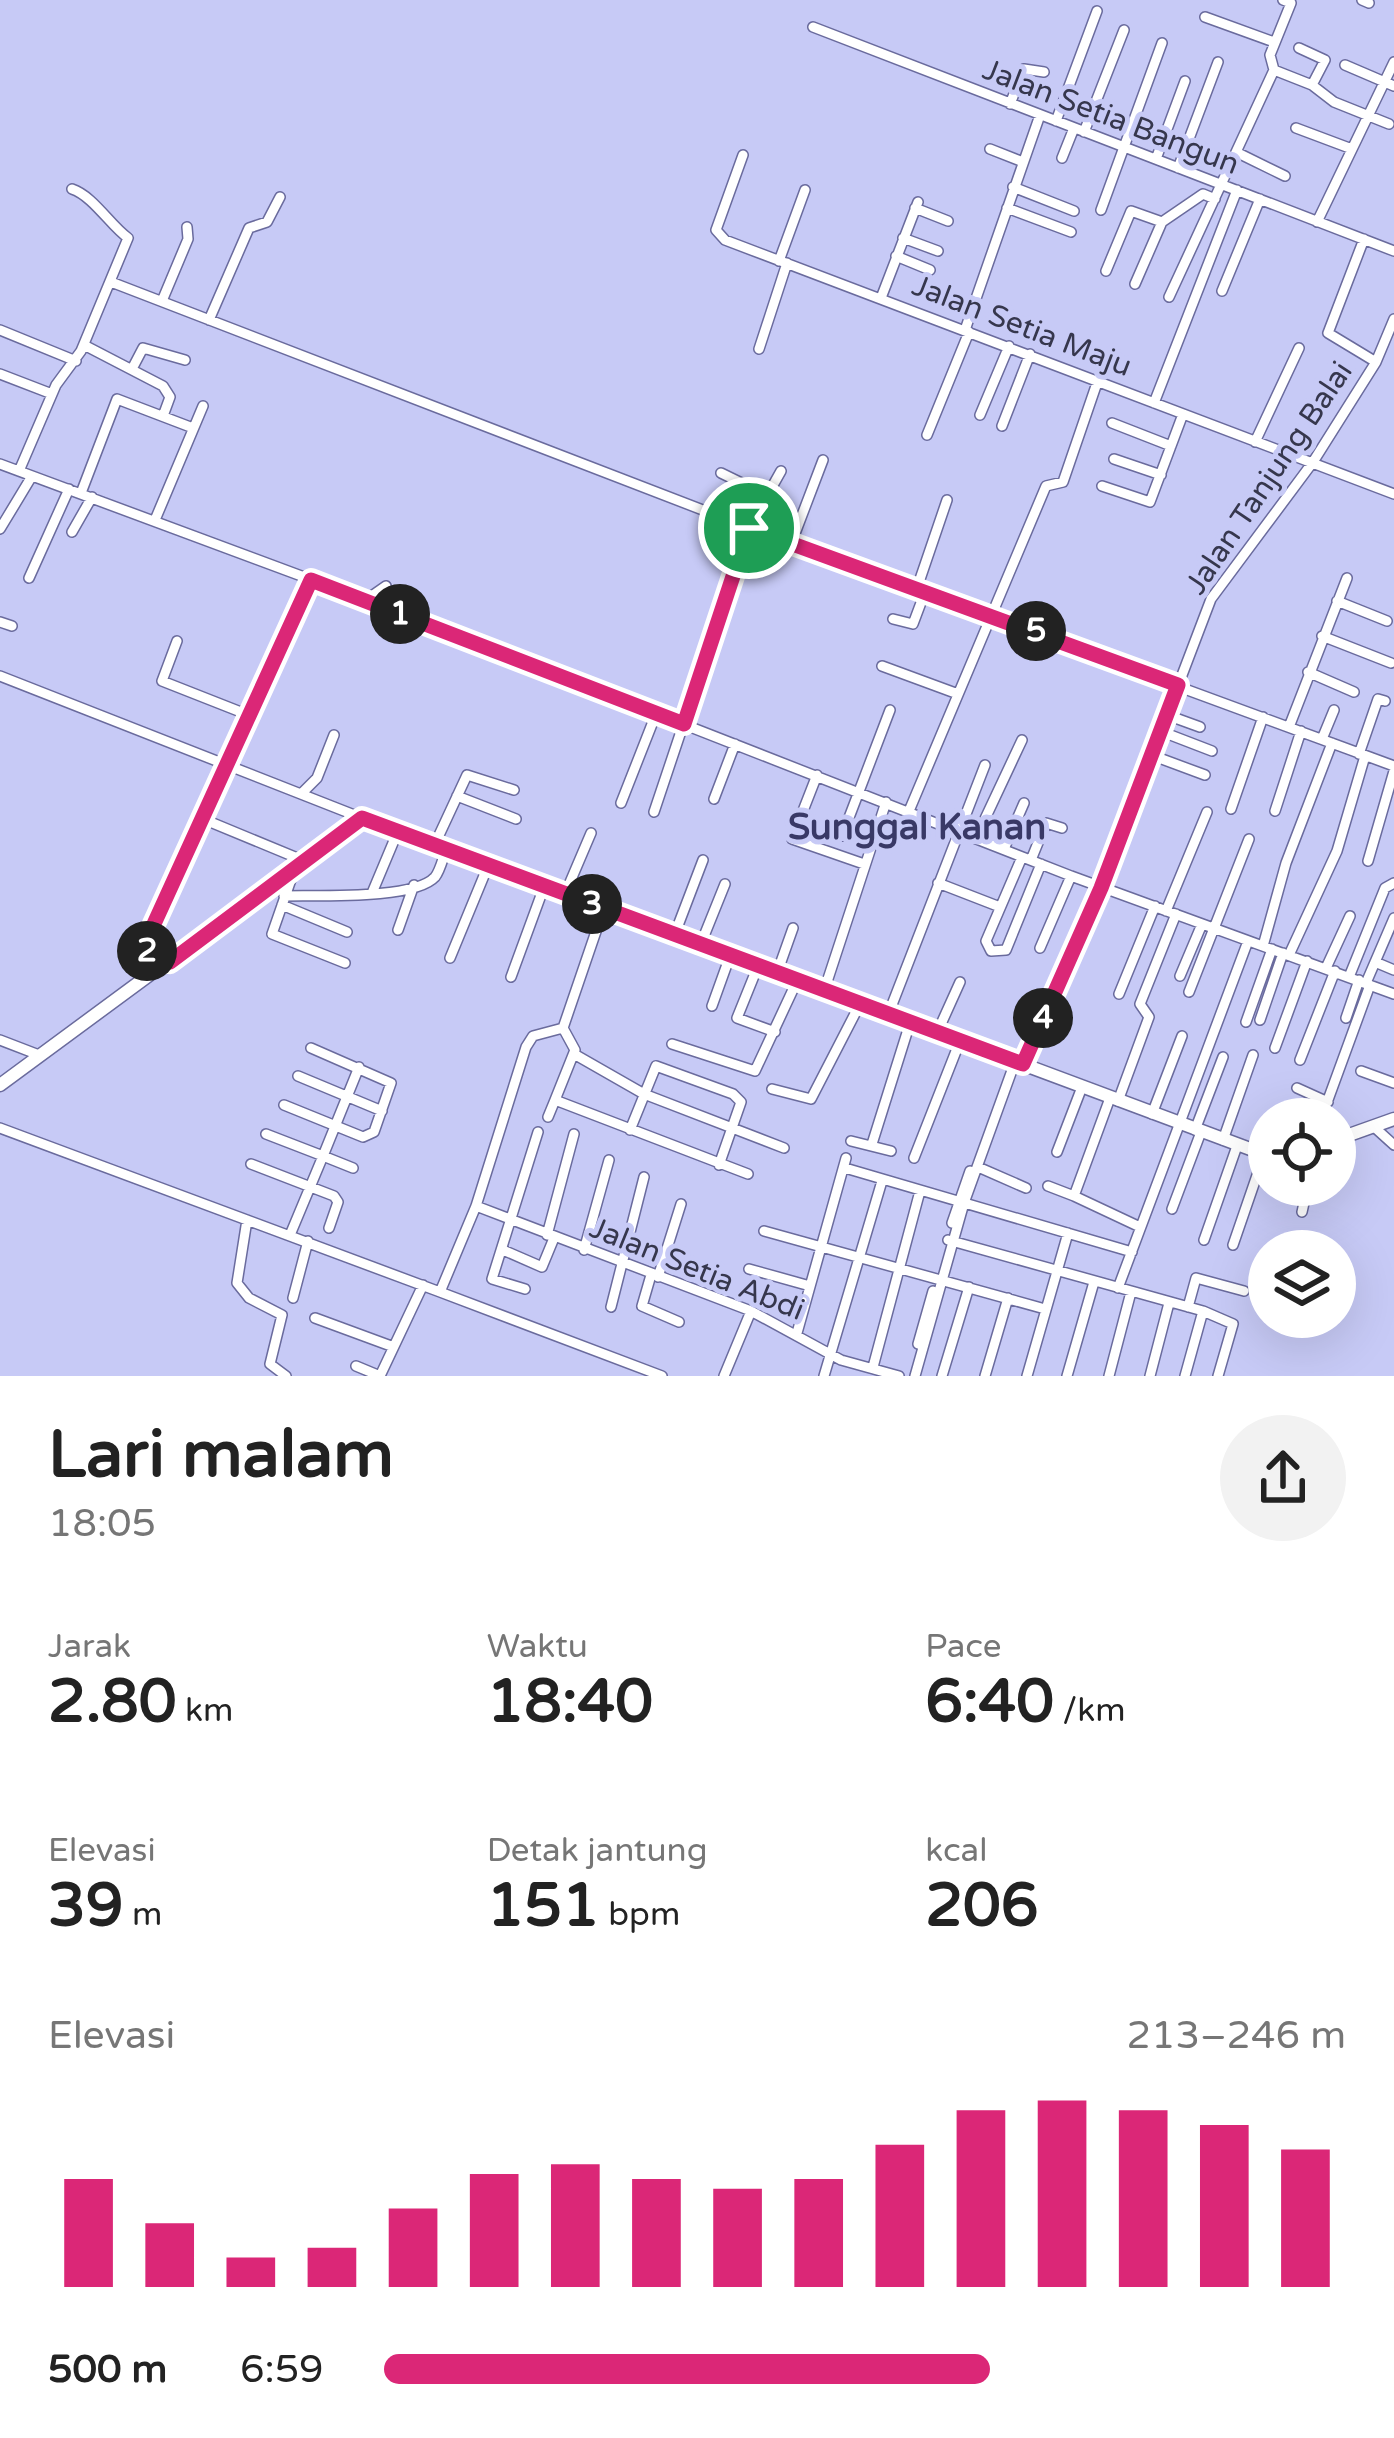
<!DOCTYPE html>
<html lang="id">
<meta charset="utf-8">
<style>
:root{--surface:#fff;--page:#f2f2f2;--text:#222;--muted:#767676;--accent:#db2777}
body{margin:0;font-family:"Varela Round",sans-serif;background:var(--page);color:var(--text);height:100vh;display:flex;flex-direction:column;font-size:45px;white-space:nowrap}
*{box-sizing:border-box;margin:0}
p{font-size:39px;color:var(--muted)}
.icon{flex:none;width:66px;height:66px;fill:none;stroke:currentColor;stroke-width:2;stroke-linecap:round;stroke-linejoin:round}
.map{position:relative;height:1376px;overflow:hidden}
.sheet{display:flex;flex-direction:column;background:var(--surface);flex:1}
.sheet>*{flex:none}
.tools{position:absolute;left:1248px;top:1098px;display:grid;gap:24px}
.tools a{display:grid;place-items:center;width:108px;height:108px;border-radius:50%;background:var(--surface);box-shadow:0 12px 48px #0002;font-size:60px}
.pin{position:absolute;display:grid;place-items:center;width:102px;height:102px;color:#fff;margin:-51px;border:6px solid #fff;border-radius:50%;box-shadow:0 3px 12px #0007}
.km{position:absolute;width:60px;height:60px;margin:-30px;border-radius:50%;background:#222;color:#fff;font-size:33px;line-height:60px;text-align:center}
.round{display:grid;place-items:center;flex:none;width:126px;height:126px;border-radius:63px;background:var(--page)}
.overview{display:flex;align-items:center;justify-content:space-between;height:204px;padding:0 48px}
h1{font-size:66px;font-weight:700;line-height:90px}
.metrics{display:grid;grid-template-columns:repeat(3,1fr);gap:18px;height:204px;padding:12px 48px}
.metrics div{display:grid;align-content:center}
.metrics b{font-size:60px;font-weight:700}
.metrics small{font-size:33px;font-weight:400}
.metrics p{font-size:33px}
.chart{height:336px;padding:24px 48px}
.chart p{display:flex;justify-content:space-between}
.chart svg{width:100%;height:216px;margin-top:12px;stroke:var(--accent);stroke-width:6}
ul{padding:0 48px;list-style:none;font-size:39px}
li{display:grid;grid-template-columns:192px 144px 1fr;align-items:center;height:90px}
li i{height:30px;border-radius:15px;background:var(--accent)}
.map>svg:first-child{display:block}
.lines{fill:none;stroke-linecap:round;stroke-linejoin:round}
.minor-casing{stroke:#6a6b9d;stroke-width:12}
.major-casing{stroke:#6a6b9d;stroke-width:15}
.minor{stroke:#fff;stroke-width:9}
.major{stroke:#fff;stroke-width:12}
.route-casing{stroke:#fff;stroke-width:24}
.route{stroke:#db2777;stroke-width:15}
.labels{text-anchor:middle;dominant-baseline:central;stroke-width:10;stroke-linejoin:round;paint-order:stroke}
.street-label{font-size:30px;fill:#36374d;stroke:#c7caf6}
.quarter-label{font-size:36px;font-weight:bold;fill:#393966;stroke:#c7caf6}
</style>
<div class="map">
<svg width="1394" height="1376" viewBox="0 0 1394 1376">
<rect width="100%" height="100%" fill="#c7caf6"/>
<g class="lines">
<g class="minor-casing">
<path id="minor" d="M1362,0L1369,3
M1205,17L1274,42
M813,27L1394,251
M1345,65L1394,86
M1274,70L1270,55L1291,3L1283,0
M1312,85L1334,102L1389,124
M1010,104L1024,69L1044,72
M1056,121L1097,11
M1296,128L1352,149
M1084,132L1124,30
M990,149L1023,162
M1238,153L1285,176
M743,155L716,230L725,240L1394,494
M1062,158L1074,128
M1156,159L1185,81
M1178,168L1218,62
M1013,187L1074,211
M915,208L948,221
M1007,208L1071,232
M1101,210L1162,43
M1317,222L1394,62
M903,238L938,251
M1364,239L1328,333L1376,362
M896,256L930,270
M779,261L805,190
M1106,271L1131,211L1162,222L1203,194L1215,199
M111,282L791,544L1394,766
M1135,284L1162,222
M1222,291L1260,199
M1169,297L1274,70L1312,85L1325,60L1299,48
M881,298L918,202
M162,301L188,239L187,227
M209,320L249,228L267,222L280,197
M0,330L76,361
M965,330L1040,115
M84,345L163,386L170,397L163,416
M759,349L787,263
M132,369L143,348L185,360
M0,374L52,394
M1154,403L1237,190
M980,415L1009,346
M1112,423L1171,446
M1002,426L1030,354
M927,435L969,332
M1255,442L1299,348
M1114,459L1161,475
M0,464L366,600L1071,876L1394,994
M19,471L56,385L81,351L128,238C110,225 93,196 72,189
M721,473L764,494
M1102,486L1150,502L1183,414
M81,493L117,399L193,428
M155,520L203,406
M0,529L32,476
M72,532L92,497
M791,544L823,460
M29,578L69,489
M917,588L947,500
M366,600L386,586
M1337,601L1387,621
M893,619L913,624L925,592
M0,622L12,626
M1322,636L1391,663
M177,641L162,681L251,716
M882,666L958,694
M1308,672L1354,692
M0,676L362,818
M1167,715L1200,727
M1289,727L1347,578
M1160,731L1212,751
M1322,739L1334,710
M1359,754L1378,699L1385,701
M1151,755L1205,775
M229,765L311,579
M817,775L792,839L864,864
M301,794L317,778L334,735
M457,796L516,819
M714,799L735,744
M621,803L656,714
M1231,809L1263,717
M909,811L1046,486L1063,482L1098,380
M1275,811L1301,731
M654,812L749,528L781,471
M203,819L307,862
M842,836L890,710
M976,838L1022,740
M434,846L467,775L514,790
M1004,849L1024,803
M1022,857L986,941L991,951L1006,950L1041,864
M1031,860L1046,823L1062,828
M1368,861L1394,771
M294,871L272,934L345,963
M938,883L1000,907
M372,893L398,831
M565,894L591,833
M284,896C316,895 414,900 435,877C440,871 443,858 446,850
M282,905L347,932
M1166,911L1207,812
M398,930L414,885
M674,936L703,860
M700,946L725,884
M1263,946L1286,863L1332,743
M1040,948L1071,876
M1289,955L1337,851L1365,756
M450,958L488,866
M170,962L143,944L190,853L224,763
M1375,962L1394,970
M758,966L737,1018L775,1032
M1326,968L1350,916
M777,973L793,928
M1180,976L1202,924
M511,977L544,887
M1349,977L1385,888L1394,883
M1366,983L1394,918
M824,991L886,802
M1189,992L1249,839
M1119,994L1155,906
M712,1006L730,956
M888,1015L985,765
M1346,1018L1359,980
M1260,1020L1283,953
M1246,1022L1272,949
M563,1028L575,1050L555,1100L748,1174
M937,1033L960,982
M0,1040L39,1055
M672,1044L755,1071L797,981
M1275,1048L1307,961
M574,1054L644,1094L784,1148
M1300,1060L1335,971
M1023,1065L1101,888L1211,599L1313,462L1376,362L1394,319
M1361,1071L1394,1083
M298,1076L382,1111
M1297,1088L1328,1102
M772,1089L811,1099L860,1004
M1118,1101L1149,1017L1140,1004L1176,914
M284,1105L363,1137L374,1132L391,1083L311,1048
M1152,1114L1182,1036
M548,1117L555,1100
M1321,1119L1370,985
M1373,1126L1394,1145
M0,1128L440,1292L476,1206L526,1047L533,1036L563,1028L604,908
M630,1130L656,1066L733,1094L741,1102L719,1165
M1195,1130L1223,1057
M266,1134L323,1156L359,1067
M1223,1140L1253,1055
M851,1141L891,1151
M872,1144L910,1023
M1057,1152L1082,1087
M914,1158L960,1041
M251,1164L334,1196L338,1202L329,1228
M978,1167L1026,1188
M845,1168L1132,1252
M1048,1186L1074,1196L1110,1098
M1074,1196L1140,1227
M476,1206L751,1311L841,1360L899,1376
M1172,1209L1201,1132
M1302,1212L1308,1185
M247,1220L237,1283L249,1298L282,1315L270,1364L286,1376
M952,1223L970,1171
M764,1231L1045,1309
M290,1235L323,1156L353,1168
M547,1235L574,1134
M948,1240L1203,1311L1185,1376
M1204,1240L1237,1146
M1233,1245L1264,1155
M503,1250L542,1267L554,1238
M584,1250L609,1160
M749,1269L810,1286
M651,1275L642,1306L679,1322
M658,1277L681,1204
M1118,1288L1248,941
M525,1289L492,1279L538,1132
M440,1292L662,1376
M293,1298L308,1241
M611,1307L644,1177
M1188,1307L1196,1278L1244,1291
M1203,1311L1233,1324L1218,1376
M315,1318L391,1346
M797,1333L846,1158
M918,1344L933,1291
M356,1366L380,1376L423,1285
M873,1367L920,1191
M724,1376L751,1311
M824,1376L882,1181
M915,1376L964,1203L1015,1062
M942,1376L969,1287
M985,1376L1008,1298
M1027,1376L1068,1233
M1067,1376L1094,1282
M1109,1376L1131,1292
M1150,1376L1169,1303"/>
</g>
<g class="major-casing">
<path id="major" d="M0,1085L362,818L1269,1156
M1335,1140L1394,1119"/>
</g>
<use href="#minor" class="minor"/>
<use href="#major" class="major"/>
</g>
<g class="lines">
<g class="route-casing">
<path id="route" d="M749,528L1178,685L1101,888L1023,1064L362,818L170,962L143,948L311,580L684,724Z"/>
</g>
<use href="#route" class="route"/>
</g>
<g class="labels">
<g class="street-label">
<text transform="translate(1111 117) rotate(21)">Jalan Setia Bangun</text>
<text transform="translate(1022 326) rotate(21)">Jalan Setia Maju</text>
<text transform="translate(1269 478) rotate(-56)">Jalan Tanjung Balai</text>
<text transform="translate(697 1269) rotate(22)">Jalan Setia Abdi</text>
</g>
<g class="quarter-label">
<text x="917" y="827">Sunggal Kanan</text>
</g>
</g>
</svg>
<div class="tools">
<a><svg class="icon" aria-label="locate" viewBox="0 0 24 24"><circle cx="12" cy="12" r="6"/><path d="M12 2v4M12 18v4M2 12h4M18 12h4"/></svg></a>
<a><svg class="icon" aria-label="layers" viewBox="0 0 24 24"><path d="M12 4l9 5-9 5-9-5zM3 14l9 5 9-5"/></svg></a>
</div>
<div class="pin" style="left:749px;top:528px;background:#1e9e55"><svg class="icon" aria-label="arrive" viewBox="0 0 24 24"><path d="M6 21V4h12l-3 4 3 4H6"/></svg></div>
<b class="km" style="left:400px;top:614px">1</b>
<b class="km" style="left:147px;top:951px">2</b>
<b class="km" style="left:592px;top:904px">3</b>
<b class="km" style="left:1043px;top:1018px">4</b>
<b class="km" style="left:1036px;top:631px">5</b>
</div>
<section class="sheet">
<div class="overview"><div><h1>Lari malam</h1><p>18:05</p></div><a class="round"><svg class="icon" aria-label="share" viewBox="0 0 24 24"><path d="M12 15V3M7 8l5-5 5 5M5 13v7h14v-7"/></svg></a></div>
<div class="metrics">
<div><p>Jarak</p><b>2.80<small> km</small></b></div>
<div><p>Waktu</p><b>18:40</b></div>
<div><p>Pace</p><b>6:40<small> /km</small></b></div>
</div>
<div class="metrics">
<div><p>Elevasi</p><b>39<small> m</small></b></div>
<div><p>Detak jantung</p><b>151<small> bpm</small></b></div>
<div><p>kcal</p><b>206</b></div>
</div>
<div class="chart"><p><span>Elevasi</span>213–246 m</p>
<svg viewBox="0 0 160 44" preserveAspectRatio="none"><path d="M5 44V22M15 44V31M25 44V38M35 44V36M45 44V28M55 44V21M65 44V19M75 44V22M85 44V24M95 44V22M105 44V15M115 44V8M125 44V6M135 44V8M145 44V11M155 44V16"/></svg>
</div>
<ul>
<li><b>500 m</b>6:59<i style="width:63%"></i></li>
</ul>
</section>
